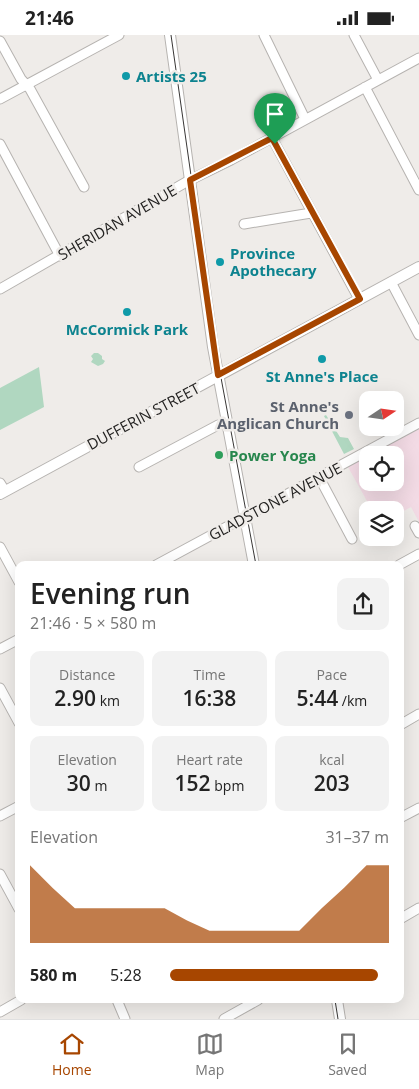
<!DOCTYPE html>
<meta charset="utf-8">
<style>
:root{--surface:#fff;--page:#f2f2f2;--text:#222;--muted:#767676;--line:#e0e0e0;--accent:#a74600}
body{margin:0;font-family:"Open Sans",sans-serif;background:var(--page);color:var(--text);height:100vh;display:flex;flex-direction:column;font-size:19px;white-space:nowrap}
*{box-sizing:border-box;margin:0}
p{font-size:16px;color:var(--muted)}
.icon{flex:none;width:28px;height:28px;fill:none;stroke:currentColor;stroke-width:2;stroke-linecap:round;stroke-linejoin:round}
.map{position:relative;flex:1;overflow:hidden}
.panel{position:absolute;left:15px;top:526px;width:389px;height:442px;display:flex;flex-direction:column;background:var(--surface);border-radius:10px;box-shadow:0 5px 20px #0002}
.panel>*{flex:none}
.needle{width:32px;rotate:77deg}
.tools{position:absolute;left:359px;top:356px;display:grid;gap:10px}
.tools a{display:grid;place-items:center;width:45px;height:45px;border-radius:10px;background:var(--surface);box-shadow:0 5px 20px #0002;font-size:25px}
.pin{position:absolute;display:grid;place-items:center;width:42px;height:42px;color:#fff;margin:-51px -21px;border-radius:50% 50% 50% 0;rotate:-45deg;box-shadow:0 0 5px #0007}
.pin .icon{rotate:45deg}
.round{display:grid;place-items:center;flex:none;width:52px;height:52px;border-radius:10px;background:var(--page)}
.head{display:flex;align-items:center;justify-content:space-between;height:85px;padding:0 15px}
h1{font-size:28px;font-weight:600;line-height:38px}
.figures{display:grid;grid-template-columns:repeat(3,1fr);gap:8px;height:85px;padding:5px 15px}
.figures div{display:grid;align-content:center;border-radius:10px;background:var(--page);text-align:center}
.figures b{font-size:21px;font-weight:600}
.figures small{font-size:14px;font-weight:400}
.figures p{font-size:14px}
.chart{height:140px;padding:10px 15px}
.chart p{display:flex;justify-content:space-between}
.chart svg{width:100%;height:90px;margin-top:5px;fill:var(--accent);opacity:.7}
ul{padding:0 15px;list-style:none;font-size:16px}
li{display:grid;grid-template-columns:80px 60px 1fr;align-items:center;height:38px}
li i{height:12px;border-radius:6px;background:var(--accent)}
.status{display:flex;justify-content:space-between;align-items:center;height:35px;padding:0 25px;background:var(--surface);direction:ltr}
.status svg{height:14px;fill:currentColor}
.tab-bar{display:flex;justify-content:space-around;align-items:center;height:70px;border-top:1px solid var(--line);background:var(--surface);font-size:14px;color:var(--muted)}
.tab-bar a{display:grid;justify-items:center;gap:2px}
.tab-bar .active{color:var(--accent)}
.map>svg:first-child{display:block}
.industrial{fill:#f3dbe5}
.green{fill:#b0d7c0}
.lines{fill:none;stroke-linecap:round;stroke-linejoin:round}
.minor-casing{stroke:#b6b3b0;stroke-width:11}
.major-casing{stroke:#b6b3b0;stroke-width:12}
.minor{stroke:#fff;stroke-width:9}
.major{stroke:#fff;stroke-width:10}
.tram{stroke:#383635;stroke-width:1}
.route-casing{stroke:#fff;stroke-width:10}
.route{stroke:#a74600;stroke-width:6}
.culture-dot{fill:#0f9aa8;stroke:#efece9;stroke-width:2}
.worship-dot{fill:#6b7280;stroke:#efece9;stroke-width:2}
.leisure-dot{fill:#2e9e5b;stroke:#efece9;stroke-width:2}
.labels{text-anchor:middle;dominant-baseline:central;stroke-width:5;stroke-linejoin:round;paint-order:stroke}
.culture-label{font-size:15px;font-weight:bold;fill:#0d838f;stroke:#efece9;text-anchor:start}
.street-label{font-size:15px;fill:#232221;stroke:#efece9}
.worship-label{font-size:15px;font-weight:bold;fill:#5b616d;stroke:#efece9;text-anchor:end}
.leisure-label{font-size:15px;font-weight:bold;fill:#27864d;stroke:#efece9;text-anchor:start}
</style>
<div class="status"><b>21:46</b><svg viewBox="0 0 49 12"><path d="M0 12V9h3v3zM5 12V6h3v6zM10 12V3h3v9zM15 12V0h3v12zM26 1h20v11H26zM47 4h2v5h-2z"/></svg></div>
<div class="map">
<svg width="419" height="984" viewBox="0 0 419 984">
<rect width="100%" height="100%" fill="#efece9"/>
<path class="industrial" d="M419,393V487L411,472L395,481V475H372L348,432L367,421L368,448H395V420H370Z"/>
<path class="green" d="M94,318H98L102,321V324L105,326L103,329L98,331L91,327L93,324L91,321Z
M39,332L44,372L0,395V353Z
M326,380L340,402L348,403L354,414L344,419L324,381Z"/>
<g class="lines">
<g class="minor-casing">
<path id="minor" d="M264,0L305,84
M354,0L378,45
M0,6L21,44L30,54L84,152
M365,52L419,155
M0,64L119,0
M272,103L359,264
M0,109L60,221
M244,189L311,178
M391,247L419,300
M0,254L188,146L231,125L419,23
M139,432L218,390L227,388
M319,442L352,504
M0,448L5,456
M415,491L419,498
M0,512L19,547
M156,530L419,388
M399,530L419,519
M0,614L19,604
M0,653L19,688
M400,690L419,679
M0,781L19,771
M400,783L419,773
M0,839L19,874
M400,884L419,873
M117,965L125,984
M0,977L21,965
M224,984L258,965"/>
</g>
<g class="major-casing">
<path id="major" d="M170,0L213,312L254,530
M0,459L419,232
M337,965L340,984"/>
</g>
<use href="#minor" class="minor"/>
<use href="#major" class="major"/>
<path class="tram" d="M171,0L216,316L256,530
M335,965L338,984"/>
</g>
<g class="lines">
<g class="route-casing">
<path id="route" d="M272,103L360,264L218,340L190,145Z"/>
</g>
<use href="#route" class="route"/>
</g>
<g class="culture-dot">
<circle cx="126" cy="41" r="5"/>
<circle cx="220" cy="227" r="5"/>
<circle cx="127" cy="277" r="5"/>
<circle cx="322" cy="324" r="5"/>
</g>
<circle class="worship-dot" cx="349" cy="380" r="5"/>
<circle class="leisure-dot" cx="219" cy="420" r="5"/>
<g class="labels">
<g class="culture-label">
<text x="136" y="41">Artists 25</text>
<text x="230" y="218">Province<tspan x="230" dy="17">Apothecary</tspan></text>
<text x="127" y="294" text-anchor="middle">McCormick Park</text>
<text x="322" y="341" text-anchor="middle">St Anne's Place</text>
</g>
<g class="street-label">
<text transform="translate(117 187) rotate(-30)">SHERIDAN AVENUE</text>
<text transform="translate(143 381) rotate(-28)">DUFFERIN STREET</text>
<text transform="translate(275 466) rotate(-28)">GLADSTONE AVENUE</text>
</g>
<g class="worship-label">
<text x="339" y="371">St Anne's<tspan x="339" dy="17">Anglican Church</tspan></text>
</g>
<g class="leisure-label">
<text x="229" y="420">Power Yoga</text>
</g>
</g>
</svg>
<div class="tools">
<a><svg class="needle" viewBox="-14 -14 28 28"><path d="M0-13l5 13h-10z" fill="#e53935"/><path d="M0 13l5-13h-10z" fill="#767676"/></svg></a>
<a><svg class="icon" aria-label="locate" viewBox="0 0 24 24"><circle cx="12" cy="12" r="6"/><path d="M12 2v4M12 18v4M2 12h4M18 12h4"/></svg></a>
<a><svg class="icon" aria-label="layers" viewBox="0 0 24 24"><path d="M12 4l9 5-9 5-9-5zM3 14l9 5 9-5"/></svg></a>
</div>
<div class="pin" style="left:275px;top:109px;background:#1e9e55"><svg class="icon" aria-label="arrive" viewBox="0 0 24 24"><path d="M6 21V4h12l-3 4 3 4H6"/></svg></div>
<section class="panel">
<div class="head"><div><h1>Evening run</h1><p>21:46 · 5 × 580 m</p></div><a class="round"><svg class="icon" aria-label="share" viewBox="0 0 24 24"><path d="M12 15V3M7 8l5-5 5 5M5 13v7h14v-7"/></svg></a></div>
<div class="figures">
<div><p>Distance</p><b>2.90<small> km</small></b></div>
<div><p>Time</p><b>16:38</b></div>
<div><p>Pace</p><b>5:44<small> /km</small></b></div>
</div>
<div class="figures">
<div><p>Elevation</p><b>30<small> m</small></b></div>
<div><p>Heart rate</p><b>152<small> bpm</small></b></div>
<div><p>kcal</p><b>203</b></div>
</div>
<div class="chart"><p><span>Elevation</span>31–37 m</p>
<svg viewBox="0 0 160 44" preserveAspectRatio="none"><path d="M0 44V6L10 17L20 27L30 27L40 27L50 27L60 27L70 33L80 38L90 38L100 38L110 38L120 38L130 27L140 17L150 6L160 6V44z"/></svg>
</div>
<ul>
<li><b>580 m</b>5:28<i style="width:95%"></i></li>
</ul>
</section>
</div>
<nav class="tab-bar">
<a class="active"><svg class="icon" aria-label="home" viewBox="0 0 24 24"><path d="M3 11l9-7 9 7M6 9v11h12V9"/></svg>Home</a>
<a><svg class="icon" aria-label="map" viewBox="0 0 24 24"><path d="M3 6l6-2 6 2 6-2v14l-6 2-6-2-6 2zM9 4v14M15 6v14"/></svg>Map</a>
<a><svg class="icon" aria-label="saved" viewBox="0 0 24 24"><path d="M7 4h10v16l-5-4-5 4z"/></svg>Saved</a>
</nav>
